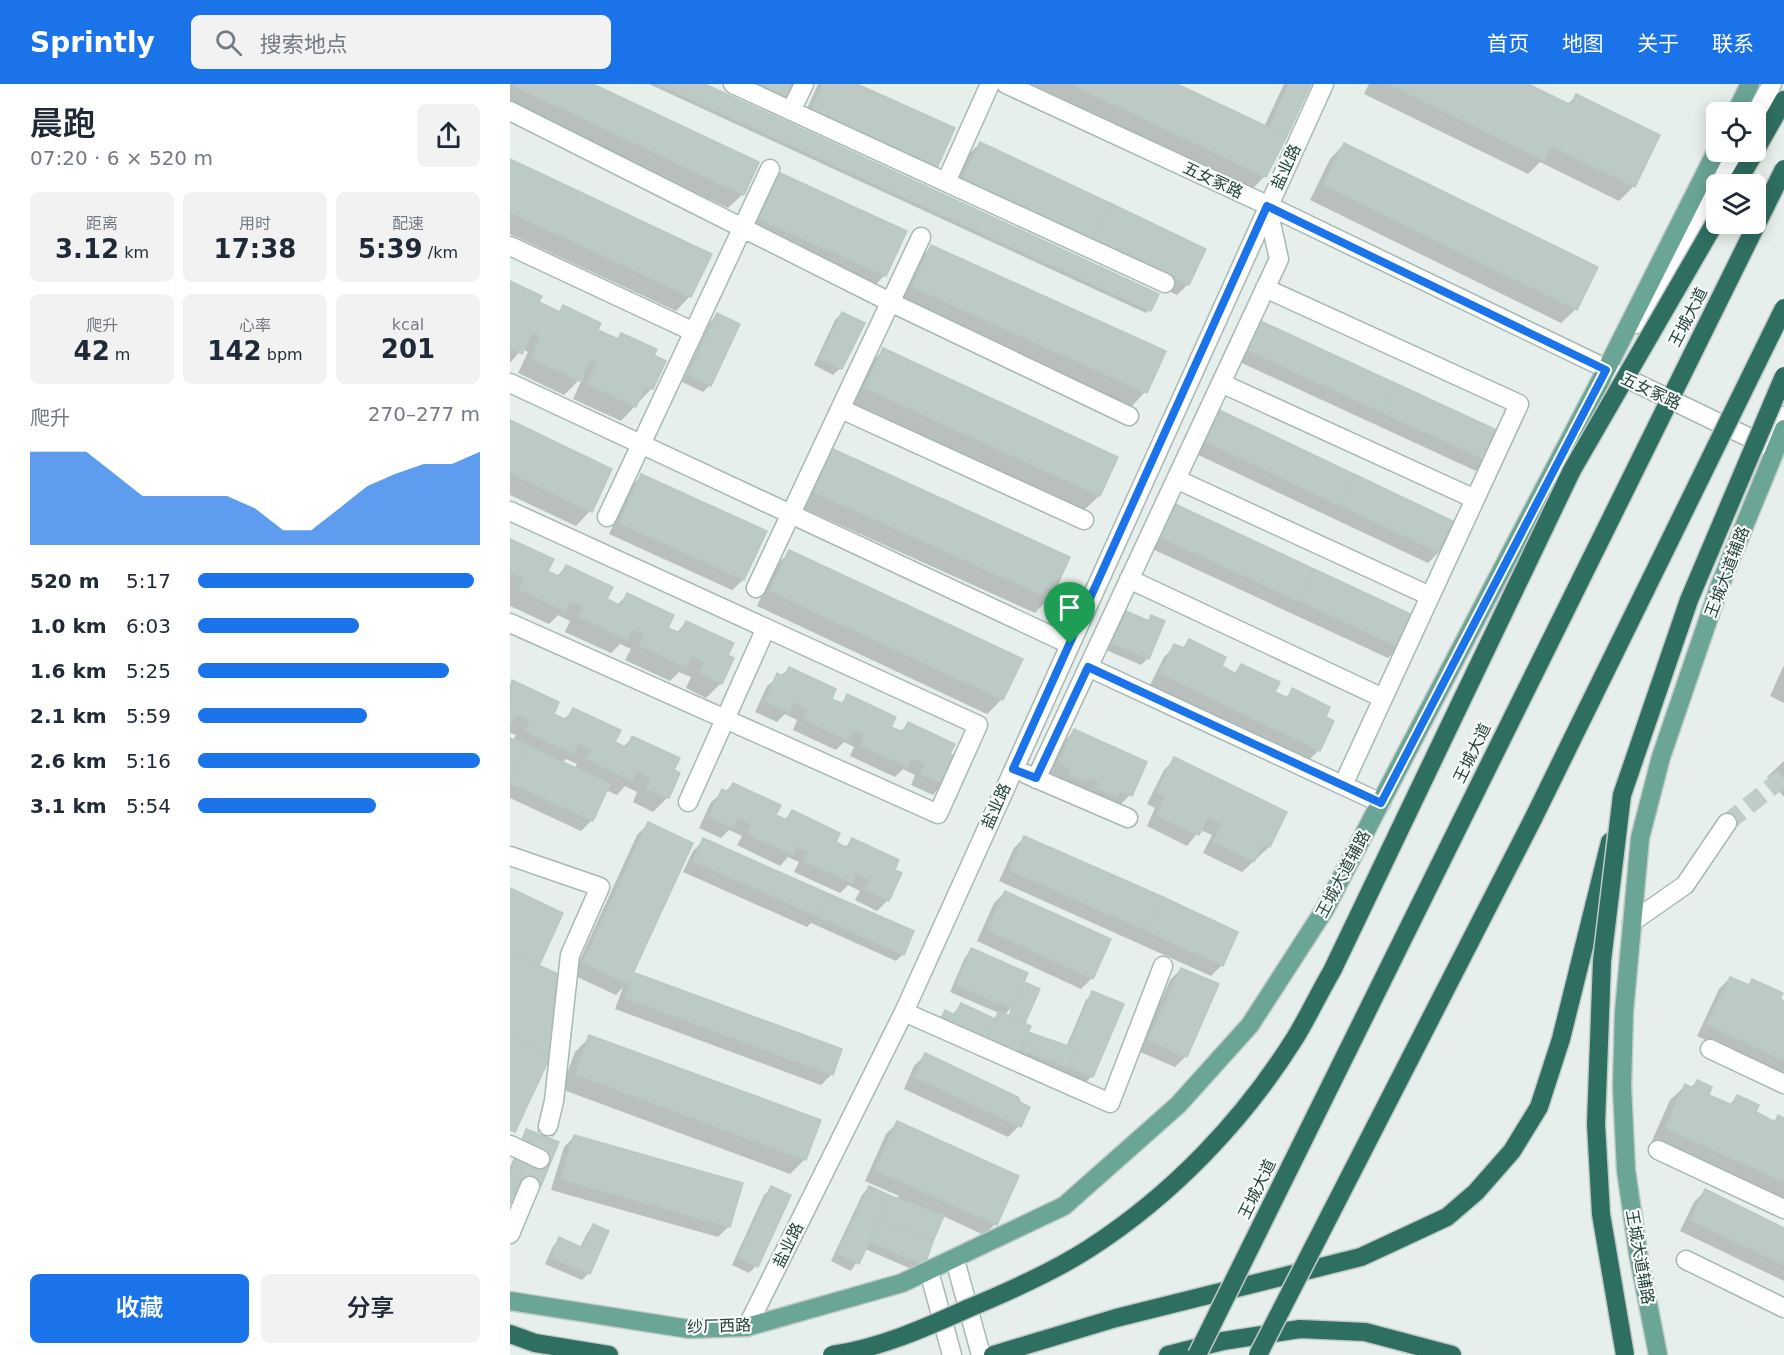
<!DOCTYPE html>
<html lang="zh">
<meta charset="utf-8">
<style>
:root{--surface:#fff;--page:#f2f2f3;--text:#1f2937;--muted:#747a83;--accent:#1a73e8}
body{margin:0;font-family:"DejaVu Sans","Noto Sans SC",sans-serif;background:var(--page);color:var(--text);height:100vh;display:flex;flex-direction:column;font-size:22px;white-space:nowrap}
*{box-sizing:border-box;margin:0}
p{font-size:20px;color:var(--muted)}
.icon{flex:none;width:33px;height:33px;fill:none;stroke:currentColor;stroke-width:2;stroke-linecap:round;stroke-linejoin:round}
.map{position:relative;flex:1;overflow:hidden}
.side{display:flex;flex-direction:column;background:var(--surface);width:510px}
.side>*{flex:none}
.tools{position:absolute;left:1196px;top:18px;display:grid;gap:12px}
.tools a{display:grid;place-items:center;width:60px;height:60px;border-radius:9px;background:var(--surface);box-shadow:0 3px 15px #0003;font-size:30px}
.pin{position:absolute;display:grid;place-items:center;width:51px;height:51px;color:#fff;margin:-62px -26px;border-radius:50% 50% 50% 0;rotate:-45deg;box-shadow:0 0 6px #0007}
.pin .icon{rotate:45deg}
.round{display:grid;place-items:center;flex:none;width:63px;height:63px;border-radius:9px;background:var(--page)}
.summary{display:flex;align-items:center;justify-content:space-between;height:102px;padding:0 30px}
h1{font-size:33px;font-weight:600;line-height:45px}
.metrics{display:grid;grid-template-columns:repeat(3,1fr);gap:9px;height:102px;padding:6px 30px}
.metrics div{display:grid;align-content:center;border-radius:9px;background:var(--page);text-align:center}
.metrics b{font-size:26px;font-weight:600}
.metrics small{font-size:16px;font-weight:400}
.metrics p{font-size:16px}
.chart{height:168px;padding:12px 30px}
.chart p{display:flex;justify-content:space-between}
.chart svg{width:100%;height:108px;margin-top:6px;fill:var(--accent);opacity:.7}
.button{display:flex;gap:12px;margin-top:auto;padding:12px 30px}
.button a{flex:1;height:69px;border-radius:9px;background:var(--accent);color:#fff;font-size:24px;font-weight:600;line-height:69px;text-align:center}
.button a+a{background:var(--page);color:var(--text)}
ul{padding:0 30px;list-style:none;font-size:20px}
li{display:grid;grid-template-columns:96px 72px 1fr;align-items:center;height:45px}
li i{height:15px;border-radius:8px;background:var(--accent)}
header{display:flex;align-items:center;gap:36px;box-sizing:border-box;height:84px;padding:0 30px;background:var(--accent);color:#fff}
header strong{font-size:28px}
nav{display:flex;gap:33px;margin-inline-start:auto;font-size:21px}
.search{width:420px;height:54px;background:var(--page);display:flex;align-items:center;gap:15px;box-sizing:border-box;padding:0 21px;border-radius:9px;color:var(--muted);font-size:22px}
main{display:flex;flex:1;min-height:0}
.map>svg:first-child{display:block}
.shadow{fill:#0003;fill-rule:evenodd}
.building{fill:#bbcac4;stroke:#b8c9c2;stroke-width:1.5}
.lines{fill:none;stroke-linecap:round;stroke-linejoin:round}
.minor-tunnel{stroke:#bfccc8;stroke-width:18;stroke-dasharray:18 9;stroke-linecap:butt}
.minor-casing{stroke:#a8b8b2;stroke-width:21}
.major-casing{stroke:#c2cac8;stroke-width:21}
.highway-casing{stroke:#c2cac8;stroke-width:21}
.minor{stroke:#fff;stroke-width:18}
.major{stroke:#6aa596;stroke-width:18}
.highway{stroke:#2f6f62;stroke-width:18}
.highway-bridge-casing{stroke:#c2cac8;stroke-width:21;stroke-linecap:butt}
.highway-bridge{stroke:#2f6f62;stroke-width:18}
.route-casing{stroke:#fff;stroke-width:12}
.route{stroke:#1a73e8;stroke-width:8}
.labels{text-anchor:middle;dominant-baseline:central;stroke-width:4.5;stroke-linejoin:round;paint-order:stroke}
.street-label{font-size:16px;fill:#24423a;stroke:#f7fbf9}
</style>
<header>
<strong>Sprintly</strong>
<div class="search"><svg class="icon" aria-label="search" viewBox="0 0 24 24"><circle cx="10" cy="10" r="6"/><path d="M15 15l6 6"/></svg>搜索地点</div>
<nav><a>首页</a><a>地图</a><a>关于</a><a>联系</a></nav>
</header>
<main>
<section class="side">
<div class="summary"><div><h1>晨跑</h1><p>07:20 · 6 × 520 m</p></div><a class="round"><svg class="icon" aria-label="share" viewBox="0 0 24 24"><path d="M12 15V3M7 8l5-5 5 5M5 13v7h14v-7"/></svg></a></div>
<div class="metrics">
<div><p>距离</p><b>3.12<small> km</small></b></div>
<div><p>用时</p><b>17:38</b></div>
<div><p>配速</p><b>5:39<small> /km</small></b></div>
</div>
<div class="metrics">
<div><p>爬升</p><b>42<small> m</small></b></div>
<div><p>心率</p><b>142<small> bpm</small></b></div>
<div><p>kcal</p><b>201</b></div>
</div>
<div class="chart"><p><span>爬升</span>270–277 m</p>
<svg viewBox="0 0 160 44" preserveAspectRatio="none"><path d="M0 44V6L10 6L20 6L30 15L40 24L50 24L60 24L70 24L80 29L90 38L100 38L110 29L120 20L130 15L140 11L150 11L160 6V44z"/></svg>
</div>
<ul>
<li><b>520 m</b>5:17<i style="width:98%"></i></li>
<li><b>1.0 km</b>6:03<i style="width:57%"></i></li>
<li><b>1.6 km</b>5:25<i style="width:89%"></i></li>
<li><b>2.1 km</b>5:59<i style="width:60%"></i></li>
<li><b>2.6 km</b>5:16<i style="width:100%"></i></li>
<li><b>3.1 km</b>5:54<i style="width:63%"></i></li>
</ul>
<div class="button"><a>收藏</a><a>分享</a></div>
</section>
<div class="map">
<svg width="1274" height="1271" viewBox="0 0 1274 1271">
<rect width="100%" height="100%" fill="#e6efeb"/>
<path class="shadow" d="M0,0H79L233,110L218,124L0,23Z
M139,0H191L639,226L636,229Z
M212,0H281L275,13L264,24Z
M308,0H344L426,83L415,94L291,38Z
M521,0H664L754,43L774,0H799L755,92L740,107Z
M859,0H1014L1057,21L1066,12L1124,102L1109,117L1030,78L1018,90L854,10Z
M470,59L694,165L678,200L667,211L443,106L459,70Z
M834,60L1066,225L1051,239L800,116L820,75Z
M0,77L180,212L166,227L0,150Z
M271,91L375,191L364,202L239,146L260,102Z
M421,163L635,308L621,323L388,218L407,177Z
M0,198L27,219L48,229L53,223L86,246L106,256L112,250L142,272V304L111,337L63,315L74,291L54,311L8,289L18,268L12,265L0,279Z
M332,229L331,284L323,291L304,281L325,236Z
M207,231L200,301L193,308L172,298L200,238Z
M736,248L977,376L966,387L723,275Z
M373,266L606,373L589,412L574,426L341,319L359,281Z
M694,337L929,468L918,479L680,367Z
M0,338L100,386L80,427L66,442L0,411Z
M324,367L539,514L525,529L290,423L309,382Z
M131,392L233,496L222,506L99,450L121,403Z
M652,432L889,563L878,574L638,463Z
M0,456L36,488L46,493L56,483L95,516L107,521L117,511L156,544L166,549L176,539L216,572L211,599L196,614L176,604L181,593L169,588L160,597L115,576L121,565L110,560L101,569L55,548L60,537L48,531L39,540L0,522Z
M280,468L492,615L477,630L247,522L265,482Z
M616,528L637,537L642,533L638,574L631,581L596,566L609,536Z
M679,557L710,583L723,590L731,582L763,609L775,614L783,606L809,666L798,677L640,601L654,573L665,562L671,565Z
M1274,581V619L1260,612Z
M279,585L320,616L330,620L338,612L390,648L398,640L438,671L433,700L423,711L401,701L405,691L393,685L385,693L340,672L344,663L334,658L326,666L283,646L287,636L275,630L267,638L245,628L257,602Z
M3,597L42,631L53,636L63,626L103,659L112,664L123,653L162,687L158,713L143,728L123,718L127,708L115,702L107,711L96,706L82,736L71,747L0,714V655L3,657L6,651L0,649V600ZM56,675L67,680L64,685L52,679Z
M564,647L620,711L609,722L538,690L553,658Z
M665,675L775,729L759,763L732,788L693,769L702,751L690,746L677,762L637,742L645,724L637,720L654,686Z
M1274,677V713L1257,693Z
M223,701L264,731L274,736L282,728L334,764L342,756L378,816L367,827L345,816L350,807L338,801L330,809L284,788L289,778L278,773L270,782L227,761L232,752L219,746L211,754L189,744L201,718Z
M138,740L119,897L125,890L322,990L311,1001L105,925L113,903L106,911L63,891L127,751Z
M515,753L712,881L701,892L489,797L504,764Z
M194,756L393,870L386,877L301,839L297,843L173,788L183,767Z
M495,808L582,894L571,905L467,857L484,819Z
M462,866L510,904L514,899L512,940L516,949L556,963L576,916L583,909L582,992L575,999L428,935L436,928L442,931L451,921L483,935L489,929L440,908L455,873ZM502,923L498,933L494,931Z
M671,885L676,972L665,983L628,967L660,896Z
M1220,894L1237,902L1243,897L1274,918V993L1187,952L1209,905Z
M80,953L295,1075L280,1090L51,1005L65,968Z
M415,971L518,1024L509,1042L498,1053L394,1005L404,982Z
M1187,998L1197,1011L1219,1021L1227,1013L1244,1029L1263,1038L1269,1033L1274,1035V1119L1141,1059L1160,1016L1175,1002L1180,1004Z
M387,1039L485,1140L474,1151L433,1132L413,1180L406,1187L355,1165L341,1187L321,1177L352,1111L359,1103L387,1115L389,1112L355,1097L376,1050Z
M16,1047L30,1102L27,1105L9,1098L0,1117V1083Z
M65,1052L219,1142L208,1153L41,1106L54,1063Z
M261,1104L246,1182L239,1189L222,1181L254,1111Z
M1195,1107L1274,1145V1197L1170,1147L1184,1118Z
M84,1142L79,1189L72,1196L35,1180L43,1162L50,1155L70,1164L77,1149Z"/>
<path class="building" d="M0,0H83L249,78L234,111Z
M148,0H195L649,210L641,227Z
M246,0H283L277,14Z
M313,0H347L445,44L427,84L301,27Z
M561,0H667L777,52L756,93Z
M779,0H801L777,52L759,44Z
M878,0H1018L1061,21L1066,10L1150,51L1125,103L1041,62L1034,76Z
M470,58L600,119L582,156L453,94Z
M834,59L1088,183L1067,226L813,101Z
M0,75L202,170L181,213L0,128Z
M270,89L397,147L376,192L249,135Z
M600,119L696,165L679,201L582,156Z
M421,161L656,267L637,309L402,203Z
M0,197L32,212L29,218L50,228L53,221L91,239L88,246L108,255L111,249L147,265L144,271L156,277L143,305L136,302L126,323L77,300L87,279L80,276L70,297L21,274L31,253L22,248L12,270L0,264Z
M332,228L355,239L332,285L310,274Z
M207,229L230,240L201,302L178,291Z
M746,235L885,299L871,328L733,264Z
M373,264L608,373L590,412L355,304Z
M885,299L991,348L978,377L871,328Z
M705,324L846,391L831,422L690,355Z
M0,336L102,385L82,428L0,389Z
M323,365L560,473L541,515L304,408Z
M131,390L257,447L234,496L109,439Z
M846,391L945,438L930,469L831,422Z
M663,419L804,485L789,517L648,452Z
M0,455L44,475L38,487L50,493L56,481L103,503L97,515L111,522L117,509L164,531L158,544L170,549L176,537L224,559L218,571L224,574L212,600L189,589L195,578L181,572L176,583L129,561L134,550L122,545L117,555L68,533L73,522L60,516L55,527L9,505L14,494L1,488L0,491Z
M279,466L513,575L493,616L260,507Z
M804,485L905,532L891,564L789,517Z
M616,527L639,537L641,531L655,537L639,575L602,559Z
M679,555L716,573L712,582L726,590L731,580L770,598L765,608L778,614L782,604L820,623L816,633L824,637L810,667L650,589L664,560L674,564Z
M279,583L326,605L322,615L333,620L337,610L386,633L381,643L393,648L398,638L445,660L440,670L448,673L435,701L411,690L415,680L402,674L397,683L350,661L354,651L343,646L338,656L293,635L297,625L283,618L279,628L255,617L267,589L274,593Z
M2,596L49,618L44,630L57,636L63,624L111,646L105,658L117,664L122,652L170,674L164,686L170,689L159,714L136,704L141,693L127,687L122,697L76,675L81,665L68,659L64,670L15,647L20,636L7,631L0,640Z
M564,645L637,678L622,712L610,707L607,713L586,704L589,698L579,693L576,699L559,691L561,685L548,679Z
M0,654L17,661L0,699Z
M17,661L100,700L83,737L0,699Z
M664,673L777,728L760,763L753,760L744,778L703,758L712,740L698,733L689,751L646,731L655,712L647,708Z
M223,699L271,721L266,731L277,736L282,726L330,749L326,758L337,764L342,754L389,776L385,786L392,789L379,817L355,805L360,796L346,789L342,799L294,777L299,767L287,762L283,771L237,750L242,740L228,734L223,744L199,733L212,705L218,708Z
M138,738L183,759L118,900L73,879Z
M514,752L653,813L637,847L499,786Z
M193,754L319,810L309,833L183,777Z
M0,804L53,829L29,882L0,868Z
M495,807L601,855L583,895L477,846Z
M319,810L404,847L394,871L309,833Z
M653,813L728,848L713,882L637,847Z
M461,864L518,889L502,925L446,901Z
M0,868L50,891L41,971L0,952Z
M671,884L709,900L677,973L638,956Z
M125,889L332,965L323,991L115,914Z
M1220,893L1239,901L1242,895L1273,909L1270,915L1274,917V977L1197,940Z
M514,898L530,905L515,939L499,932Z
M582,907L614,920L583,993L559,983L567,965L559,962Z
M451,919L485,935L476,956L431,935L435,926L445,931Z
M489,927L521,942L508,970L476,956Z
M518,948L567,965L559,983L513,967Z
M79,951L311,1036L296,1076L65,990Z
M0,952L41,971L5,1048L0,1046Z
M415,969L508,1013L510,1018L520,1023L511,1043L404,993Z
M1187,996L1202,1003L1199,1011L1222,1021L1227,1011L1249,1021L1246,1028L1265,1038L1268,1031L1274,1034V1098L1155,1044L1175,1000L1183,1004Z
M387,1037L509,1092L487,1141L365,1086Z
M16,1045L49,1058L31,1102L0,1090Z
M64,1051L233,1099L220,1143L51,1095Z
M0,1091L11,1097L0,1120Z
M261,1102L281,1111L248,1183L228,1173Z
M359,1102L381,1112L349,1180L327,1170Z
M1195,1105L1274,1144V1181L1180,1136Z
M381,1112L434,1132L423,1157L370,1137Z
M370,1137L423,1157L415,1181L360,1158Z
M83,1140L99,1147L80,1190L41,1173L49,1153L73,1164Z"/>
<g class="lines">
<path class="minor-tunnel" d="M1217,739L1274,693
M20,1102L38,1042"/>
<g class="minor-casing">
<path id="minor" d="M223,0L655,199
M496,0L757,121L1265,366L1274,332
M0,27L382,219L619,332
M281,27L294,0
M1245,31L1262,0
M436,98L480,0
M1208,100L1226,68
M0,162L184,248
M755,204L1009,320L833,701
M1127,240L1167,178L1206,104
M0,299L559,560
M711,299L965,415
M331,325L574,436
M666,395L920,512
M0,427L468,641L428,730L0,539
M97,433L260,85
M619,495L873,614
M246,504L411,153
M578,583L871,719
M516,690L618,734
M526,695L769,175L757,121
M178,718L256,544
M0,772L90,803L60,871L44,1017L38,1042
M1122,838L1175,801L1217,739
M394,928L600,1019L653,882
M1200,965L1274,1000
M0,1061L30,1075
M1148,1066L1274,1125
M0,1150L20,1102
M445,1176L471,1271
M1176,1176L1274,1224
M419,1187L442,1271
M237,1243L394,928L814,0"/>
</g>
<g class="major-casing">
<path id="major" d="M1226,28L1240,0
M0,1217L179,1245L237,1243L392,1199L554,1122L668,1021L740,941L815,825L1096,286L1206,68
M1148,1271L1128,1169L1116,1086L1112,1003L1114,928L1130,754L1151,673L1210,501L1274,345"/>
</g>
<g class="highway-casing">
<path id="highway" d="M1245,67L1274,16
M1226,100L1245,68
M0,1250L25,1259L99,1271
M483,1271L606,1234L851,1173L937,1133L966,1108L1002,1067L1029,1023L1051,955L1100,758
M658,1271L713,1257L790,1245L855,1248L942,1271"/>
</g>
<use href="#minor" class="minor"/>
<use href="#major" class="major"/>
<use href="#highway" class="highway"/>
<g class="highway-bridge-casing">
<path id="highway-bridge" d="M322,1271C370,1264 415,1244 459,1224C500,1207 543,1188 580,1164C662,1111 733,1037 785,954C798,933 809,909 822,887L1062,386L1206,137
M687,1271L1274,85
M748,1271L1023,735L1274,224
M1115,1271L1091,1130L1086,1040L1092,877L1112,711L1179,516L1274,292"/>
</g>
<use href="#highway-bridge" class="highway-bridge"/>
</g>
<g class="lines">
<g class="route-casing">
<path id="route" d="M757,122L1096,286L871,719L578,583L526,694L503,685Z"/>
</g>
<use href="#route" class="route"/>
</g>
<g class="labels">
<g class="street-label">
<text transform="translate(776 83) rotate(-65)">盐业路</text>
<text transform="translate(703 96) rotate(25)">五女冢路</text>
<text transform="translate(1178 233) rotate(-63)">王城大道</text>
<text transform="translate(1141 307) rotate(25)">五女冢路</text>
<text transform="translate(1217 488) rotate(-69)">王城大道辅路</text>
<text transform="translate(962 669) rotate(-64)">王城大道</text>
<text transform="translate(486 722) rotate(-66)">盐业路</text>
<text transform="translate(833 790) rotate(-62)">王城大道辅路</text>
<text transform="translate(747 1105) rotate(-64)">王城大道</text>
<text transform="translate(278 1161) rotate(-64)">盐业路</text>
<text transform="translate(1130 1173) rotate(80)">王城大道辅路</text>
<text transform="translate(209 1242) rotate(-2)">纱厂西路</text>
</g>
</g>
</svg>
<div class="tools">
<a><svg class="icon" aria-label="locate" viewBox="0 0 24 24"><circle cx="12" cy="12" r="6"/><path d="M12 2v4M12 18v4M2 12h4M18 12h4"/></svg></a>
<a><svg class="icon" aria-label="layers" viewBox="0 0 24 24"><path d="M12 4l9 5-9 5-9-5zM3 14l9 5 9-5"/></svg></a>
</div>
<div class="pin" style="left:560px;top:560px;background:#1e9e55"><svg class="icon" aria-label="arrive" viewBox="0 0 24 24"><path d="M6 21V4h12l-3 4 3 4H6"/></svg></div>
</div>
</main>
